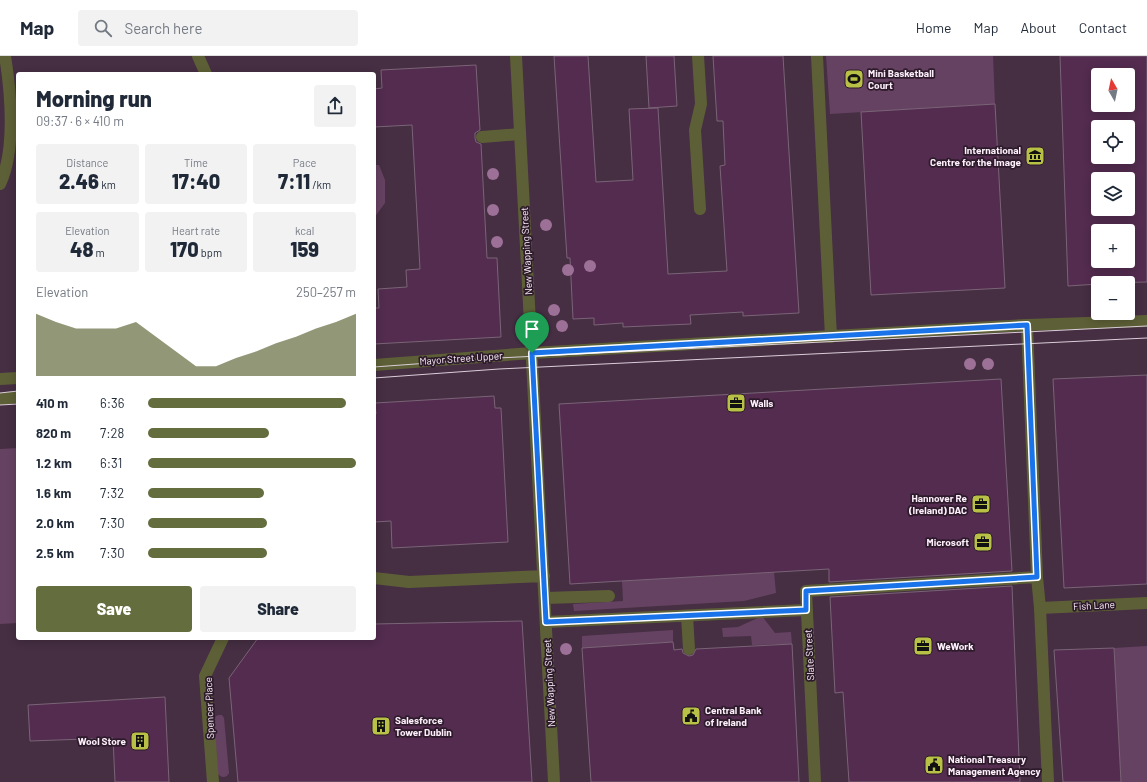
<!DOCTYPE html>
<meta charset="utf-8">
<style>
:root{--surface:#fff;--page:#f2f2f3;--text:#1f2937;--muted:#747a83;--line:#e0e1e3;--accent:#646d3e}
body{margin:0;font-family:Barlow,sans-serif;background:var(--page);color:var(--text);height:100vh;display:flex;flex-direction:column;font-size:15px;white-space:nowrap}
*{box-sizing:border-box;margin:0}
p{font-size:13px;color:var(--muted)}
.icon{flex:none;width:22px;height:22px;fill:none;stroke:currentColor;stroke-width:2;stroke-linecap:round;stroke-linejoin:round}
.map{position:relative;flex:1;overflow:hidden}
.side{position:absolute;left:16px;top:16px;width:360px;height:568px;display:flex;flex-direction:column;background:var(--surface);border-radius:4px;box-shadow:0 2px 10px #0003}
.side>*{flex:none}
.needle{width:26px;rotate:351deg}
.fabs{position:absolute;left:1091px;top:12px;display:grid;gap:8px}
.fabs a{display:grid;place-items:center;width:44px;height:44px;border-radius:4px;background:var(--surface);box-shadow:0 2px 10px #0003;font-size:20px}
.pin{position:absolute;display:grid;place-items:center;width:34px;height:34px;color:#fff;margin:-41px -17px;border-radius:50% 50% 50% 0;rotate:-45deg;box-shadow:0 0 4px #0007}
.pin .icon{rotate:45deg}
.round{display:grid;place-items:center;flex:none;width:42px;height:42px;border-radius:4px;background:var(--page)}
.head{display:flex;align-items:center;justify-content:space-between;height:68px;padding:0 20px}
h1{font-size:22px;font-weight:800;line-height:30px}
.figures{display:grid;grid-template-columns:repeat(3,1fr);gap:6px;height:68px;padding:4px 20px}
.figures div{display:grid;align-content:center;border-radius:4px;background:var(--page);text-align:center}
.figures b{font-size:20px;font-weight:800}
.figures small{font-size:11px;font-weight:400}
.figures p{font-size:11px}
.chart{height:112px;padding:8px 20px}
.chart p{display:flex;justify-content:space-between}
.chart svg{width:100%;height:72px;margin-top:4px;fill:var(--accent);opacity:.7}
.cta{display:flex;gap:8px;margin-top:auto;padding:8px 20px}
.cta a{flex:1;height:46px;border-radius:4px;background:var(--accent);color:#fff;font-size:16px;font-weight:800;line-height:46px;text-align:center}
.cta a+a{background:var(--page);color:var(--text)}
ul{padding:0 20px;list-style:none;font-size:13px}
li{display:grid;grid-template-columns:64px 48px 1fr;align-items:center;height:30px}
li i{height:10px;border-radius:5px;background:var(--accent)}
header{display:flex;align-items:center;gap:24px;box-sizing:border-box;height:56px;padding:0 20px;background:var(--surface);border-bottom:1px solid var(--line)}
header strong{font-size:19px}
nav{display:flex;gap:22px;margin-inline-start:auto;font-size:14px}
.search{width:280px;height:36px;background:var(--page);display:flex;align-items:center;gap:10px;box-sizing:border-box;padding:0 14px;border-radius:4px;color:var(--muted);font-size:15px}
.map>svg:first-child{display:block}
.built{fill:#462e43;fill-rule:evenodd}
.green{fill:#664262}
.building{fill:#532c4f;stroke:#7a6477;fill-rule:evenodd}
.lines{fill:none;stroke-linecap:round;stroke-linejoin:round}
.minor{stroke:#5d6036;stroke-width:12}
.tram{stroke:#dbcdd9;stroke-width:1}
.tree{fill:#9d7097}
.route-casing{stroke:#fff;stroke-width:8}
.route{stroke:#1a73e8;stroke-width:5}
.labels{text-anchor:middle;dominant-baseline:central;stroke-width:3.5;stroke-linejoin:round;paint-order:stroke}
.poi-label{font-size:10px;font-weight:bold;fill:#fdf0fb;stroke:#2d1a2b;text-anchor:start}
.street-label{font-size:10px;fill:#fdf0fb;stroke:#2d1a2b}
</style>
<header>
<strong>Map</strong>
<div class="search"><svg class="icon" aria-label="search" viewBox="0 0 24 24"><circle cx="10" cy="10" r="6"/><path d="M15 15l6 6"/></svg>Search here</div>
<nav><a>Home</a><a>Map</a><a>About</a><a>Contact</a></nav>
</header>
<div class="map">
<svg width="1147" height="726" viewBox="0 0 1147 726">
<rect width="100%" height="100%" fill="#372435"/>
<path class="built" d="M0,0H1147V726H0ZM18,18H374V582H18ZM1098,19H1128V49H1098ZM1098,71H1128V101H1098ZM1098,123H1128V153H1098ZM1098,175H1128V205H1098ZM1098,227H1128V257H1098Z"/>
<path class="green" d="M826,0H993L995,48L830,58Z
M374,109H379L385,124V147L374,162Z
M18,392V567L0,568V393Z
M774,516L776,537L744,545L574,555L573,548L623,545L622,525Z
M762,560L775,577L791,576L792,588L752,589L751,580L723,581L722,572L738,571Z
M673,574V586L582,592V580Z
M1147,590V726H1121L1114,592Z
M219,659H222L224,662L229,717L227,720C223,722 221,721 218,718L214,664L216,660Z"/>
<path class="building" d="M554,0H588L596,126L633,124L629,53L658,52L668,218L727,215L720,110L725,109L723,65H717L713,0H783L799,257L743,260V256L690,259L691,268L623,271V267L594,269V262L573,263L570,202H567Z
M646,0H674L677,50L649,52Z
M1060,0H1147V226L1098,227V228L1068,230ZM1098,19H1128V49H1098ZM1098,71H1128V101H1098ZM1098,123H1128V153H1098ZM1098,175H1128V205H1098Z
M476,9L480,74L475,77V82L476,86L481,88L487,202H497L501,281L374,288V252H379L378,233L407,231L406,214L420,213L412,69L374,71V33L382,32L381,14Z
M995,48L1005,232L871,239L861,56Z
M1147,319V528L1064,532L1053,323Z
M1001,323L1012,515L829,526V513L570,528L559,348Z
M494,340L495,352H501L508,486L392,492L391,465L374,466V358H376L375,347Z
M1012,530L1020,726H849L843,636L835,637L830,541Z
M522,565L532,726H238L229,622L258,582H374V568Z
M673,586L674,594L682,593L683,597L689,600L693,599L696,593L792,588L799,726H591L582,592Z
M1114,592L1121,726H1063L1054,594Z
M165,641L169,726H115L113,682L30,685L28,649Z"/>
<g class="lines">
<path class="minor" d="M198,0L206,18
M516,0L554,726
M698,0L701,48L695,74L700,153
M817,0L831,281
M482,81L520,78
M0,128C16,94 11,37 5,0
M1027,269L1037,521L1040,552L1048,726
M374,309L532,297L1027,269L1147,265
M0,323L18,322
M0,343L18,341
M374,522L409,526L544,520
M545,542L609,540
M1040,552L1147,547
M687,560L689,593
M546,566L806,554
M213,726L205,620L223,582
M815,726L806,535L1037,521"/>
<path class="tram" d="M374,311L498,302L1147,270
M374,322L499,313L1147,282
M0,337L18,335
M0,349L18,348"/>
</g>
<g class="tree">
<circle cx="493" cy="118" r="6"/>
<circle cx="493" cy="154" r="6"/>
<circle cx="546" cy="169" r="6"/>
<circle cx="497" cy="186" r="6"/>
<circle cx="590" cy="210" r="6"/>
<circle cx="568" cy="214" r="6"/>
<circle cx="554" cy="254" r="6"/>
<circle cx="562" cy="270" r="6"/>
<circle cx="970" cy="308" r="6"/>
<circle cx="988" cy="308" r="6"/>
<circle cx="566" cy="593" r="6"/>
</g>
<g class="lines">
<g class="route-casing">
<path id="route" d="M1027,269L1037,521L806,535V554L546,566L532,297Z"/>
</g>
<use href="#route" class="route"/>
</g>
<defs>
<g id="stadium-square" transform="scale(1)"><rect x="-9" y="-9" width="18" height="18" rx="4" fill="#b9c046" stroke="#2d1a2b"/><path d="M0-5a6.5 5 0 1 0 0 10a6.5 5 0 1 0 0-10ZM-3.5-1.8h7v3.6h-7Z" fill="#111"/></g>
<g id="museum-square" transform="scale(1)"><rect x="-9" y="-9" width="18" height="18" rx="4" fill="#b9c046" stroke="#2d1a2b"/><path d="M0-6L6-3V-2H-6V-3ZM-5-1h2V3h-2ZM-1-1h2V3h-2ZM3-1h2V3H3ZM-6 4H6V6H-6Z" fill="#111"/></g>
<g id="office-square" transform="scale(1)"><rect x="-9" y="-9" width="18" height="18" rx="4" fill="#b9c046" stroke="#2d1a2b"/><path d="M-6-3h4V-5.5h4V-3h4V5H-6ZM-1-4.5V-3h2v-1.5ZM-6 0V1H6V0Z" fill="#111"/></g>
<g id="civic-square" transform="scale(1)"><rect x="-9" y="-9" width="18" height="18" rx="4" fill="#b9c046" stroke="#2d1a2b"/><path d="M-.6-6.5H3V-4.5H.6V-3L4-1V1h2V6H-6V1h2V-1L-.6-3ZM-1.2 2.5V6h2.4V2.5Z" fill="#111"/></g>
<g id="building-square" transform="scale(1)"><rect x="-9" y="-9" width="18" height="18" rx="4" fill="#b9c046" stroke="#2d1a2b"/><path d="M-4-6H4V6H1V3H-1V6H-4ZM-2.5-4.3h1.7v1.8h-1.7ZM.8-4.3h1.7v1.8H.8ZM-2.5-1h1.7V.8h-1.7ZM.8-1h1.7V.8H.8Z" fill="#111"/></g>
</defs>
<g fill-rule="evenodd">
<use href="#stadium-square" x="854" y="23"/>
<use href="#museum-square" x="1035" y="100"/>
<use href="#office-square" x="736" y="347"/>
<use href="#office-square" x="981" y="448"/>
<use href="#office-square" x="983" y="486"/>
<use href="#office-square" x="923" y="590"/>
<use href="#civic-square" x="691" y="660"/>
<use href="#building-square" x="381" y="670"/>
<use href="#building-square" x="140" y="685"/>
<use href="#civic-square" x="934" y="709"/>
</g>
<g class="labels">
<g class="poi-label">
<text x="868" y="17">Mini Basketball<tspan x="868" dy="12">Court</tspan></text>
<text x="1021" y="94" text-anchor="end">International<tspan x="1021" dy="12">Centre for the Image</tspan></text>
<text x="750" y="347">Walls</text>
<text x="967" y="442" text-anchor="end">Hannover Re<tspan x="967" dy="12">(Ireland) DAC</tspan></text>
<text x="969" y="486" text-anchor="end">Microsoft</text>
<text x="937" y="590">WeWork</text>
<text x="705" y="654">Central Bank<tspan x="705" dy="12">of Ireland</tspan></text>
<text x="395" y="664">Salesforce<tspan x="395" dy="12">Tower Dublin</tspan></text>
<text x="126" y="685" text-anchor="end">Wool Store</text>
<text x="948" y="703">National Treasury<tspan x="948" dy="12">Management Agency</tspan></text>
</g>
<g class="street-label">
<text transform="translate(526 195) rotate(-93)">New Wapping Street</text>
<text transform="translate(461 302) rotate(-4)">Mayor Street Upper</text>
<text transform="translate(1094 549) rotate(-3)">Fish Lane</text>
<text transform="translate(809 599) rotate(-93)">Slate Street</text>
<text transform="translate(549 627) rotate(-93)">New Wapping Street</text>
<text transform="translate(209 652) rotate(-92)">Spencer Place</text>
</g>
</g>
</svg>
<div class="fabs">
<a><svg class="needle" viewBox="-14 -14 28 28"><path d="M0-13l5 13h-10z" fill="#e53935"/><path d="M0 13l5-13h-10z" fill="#747a83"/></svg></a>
<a><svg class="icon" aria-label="locate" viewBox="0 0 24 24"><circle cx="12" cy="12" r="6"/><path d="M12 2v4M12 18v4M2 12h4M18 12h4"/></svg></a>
<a><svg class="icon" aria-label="layers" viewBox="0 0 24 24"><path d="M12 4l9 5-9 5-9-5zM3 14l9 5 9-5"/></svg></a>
<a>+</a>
<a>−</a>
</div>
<div class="pin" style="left:532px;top:297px;background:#1e9e55"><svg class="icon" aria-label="arrive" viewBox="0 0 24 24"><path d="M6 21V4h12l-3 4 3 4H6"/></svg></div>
<section class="side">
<div class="head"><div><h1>Morning run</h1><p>09:37 · 6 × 410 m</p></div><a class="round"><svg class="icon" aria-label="share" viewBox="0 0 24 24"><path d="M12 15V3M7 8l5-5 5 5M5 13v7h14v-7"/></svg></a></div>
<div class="figures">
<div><p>Distance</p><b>2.46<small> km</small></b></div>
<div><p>Time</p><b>17:40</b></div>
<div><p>Pace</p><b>7:11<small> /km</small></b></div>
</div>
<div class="figures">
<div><p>Elevation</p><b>48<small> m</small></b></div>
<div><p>Heart rate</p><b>170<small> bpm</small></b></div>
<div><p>kcal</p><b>159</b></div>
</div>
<div class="chart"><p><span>Elevation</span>250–257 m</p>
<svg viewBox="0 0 160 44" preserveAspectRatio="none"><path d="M0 44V6L10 11L20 15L30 15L40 15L50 11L60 20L70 29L80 38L90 38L100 33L110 29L120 24L130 20L140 15L150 11L160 6V44z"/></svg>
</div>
<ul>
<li><b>410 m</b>6:36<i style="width:95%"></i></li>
<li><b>820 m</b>7:28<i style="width:58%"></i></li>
<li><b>1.2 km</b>6:31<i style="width:100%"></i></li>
<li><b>1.6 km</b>7:32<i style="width:56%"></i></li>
<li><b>2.0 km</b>7:30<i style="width:57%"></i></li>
<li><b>2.5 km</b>7:30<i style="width:57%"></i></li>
</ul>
<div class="cta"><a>Save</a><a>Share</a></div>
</section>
</div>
